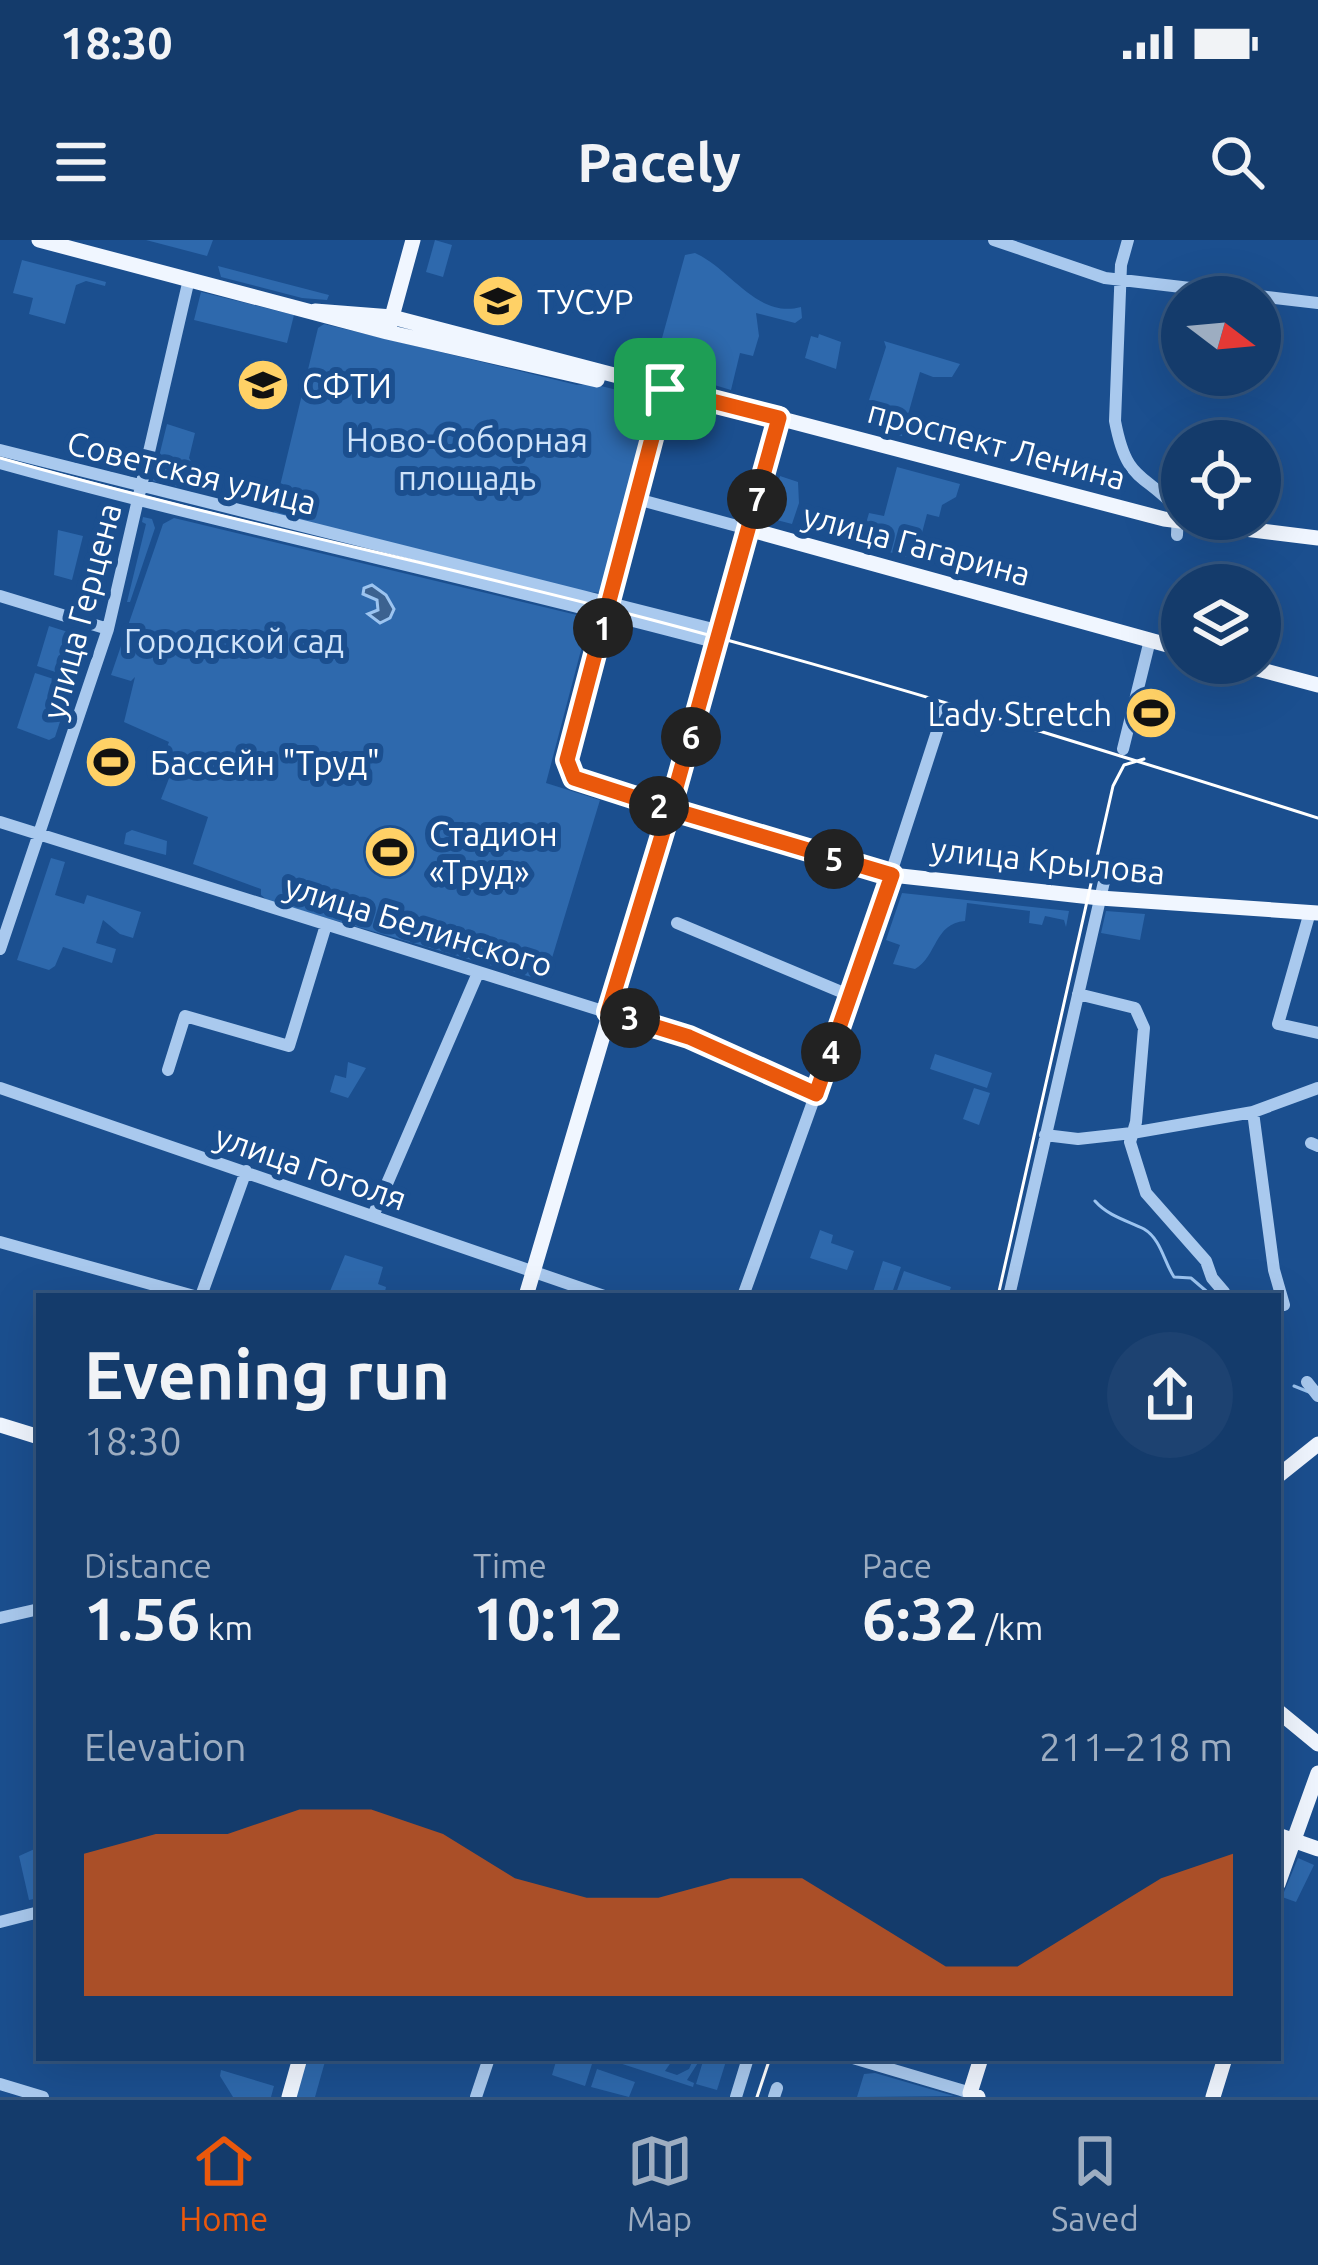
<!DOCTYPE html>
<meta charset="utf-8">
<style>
:root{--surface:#143b6b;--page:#1d4271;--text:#f1f3f6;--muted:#9dadc1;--line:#33557e;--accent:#ea580c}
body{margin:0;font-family:Ubuntu,sans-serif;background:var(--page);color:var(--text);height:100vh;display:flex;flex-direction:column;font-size:45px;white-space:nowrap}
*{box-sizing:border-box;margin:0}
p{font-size:39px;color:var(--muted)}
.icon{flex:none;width:66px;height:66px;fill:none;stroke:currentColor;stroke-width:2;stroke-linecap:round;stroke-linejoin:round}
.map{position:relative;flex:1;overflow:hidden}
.drawer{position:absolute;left:36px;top:1053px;width:1245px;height:768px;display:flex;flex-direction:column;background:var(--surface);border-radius:0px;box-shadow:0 12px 48px #0002,0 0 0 3px var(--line)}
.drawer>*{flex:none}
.needle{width:78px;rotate:106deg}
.tools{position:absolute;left:1161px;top:36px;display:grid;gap:24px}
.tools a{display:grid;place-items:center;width:120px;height:120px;border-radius:50%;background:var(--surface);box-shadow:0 12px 48px #0002,0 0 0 3px var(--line);font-size:60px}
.pin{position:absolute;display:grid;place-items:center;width:102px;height:102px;color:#fff;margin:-51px;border-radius:24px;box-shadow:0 6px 18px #0006}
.km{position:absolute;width:60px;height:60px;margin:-30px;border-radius:50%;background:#222;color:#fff;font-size:33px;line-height:60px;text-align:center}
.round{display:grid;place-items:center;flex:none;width:126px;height:126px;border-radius:63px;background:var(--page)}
.overview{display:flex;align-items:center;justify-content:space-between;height:204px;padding:0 48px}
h1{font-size:66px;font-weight:600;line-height:90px}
.metrics{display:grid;grid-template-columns:repeat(3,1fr);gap:18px;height:204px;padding:12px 48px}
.metrics div{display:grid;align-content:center}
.metrics b{font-size:60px;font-weight:600}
.metrics small{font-size:33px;font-weight:400}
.metrics p{font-size:33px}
.chart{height:336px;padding:24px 48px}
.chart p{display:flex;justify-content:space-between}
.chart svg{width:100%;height:216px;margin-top:12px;fill:var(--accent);opacity:.7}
.status{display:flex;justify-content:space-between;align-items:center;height:84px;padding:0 60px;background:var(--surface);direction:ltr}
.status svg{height:33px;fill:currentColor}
header{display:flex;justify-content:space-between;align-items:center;height:156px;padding:0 48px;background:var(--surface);font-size:54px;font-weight:600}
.tab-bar{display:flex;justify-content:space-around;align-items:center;height:168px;border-top:3px solid var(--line);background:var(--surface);font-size:33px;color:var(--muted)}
.tab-bar a{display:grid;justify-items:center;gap:6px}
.tab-bar .active{color:var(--accent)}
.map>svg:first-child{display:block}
.green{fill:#2e69ad}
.water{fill:#3c6290;stroke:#9cc4f0;stroke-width:3}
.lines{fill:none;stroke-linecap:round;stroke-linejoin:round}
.stream{stroke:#9cc4f0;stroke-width:3}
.minor{stroke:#a9c9ee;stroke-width:12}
.major{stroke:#f0f6ff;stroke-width:15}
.tram{stroke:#fff;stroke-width:3}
.route-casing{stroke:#fff;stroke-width:24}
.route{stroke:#ea580c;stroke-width:15}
.labels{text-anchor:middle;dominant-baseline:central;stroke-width:12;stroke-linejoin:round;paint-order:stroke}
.poi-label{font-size:33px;fill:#fff;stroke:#1b4f8f;text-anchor:start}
.park-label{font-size:33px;fill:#cfe3fa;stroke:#1b4f8f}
.street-label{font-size:33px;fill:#fff;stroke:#1b4f8f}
</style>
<div class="status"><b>18:30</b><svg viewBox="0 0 49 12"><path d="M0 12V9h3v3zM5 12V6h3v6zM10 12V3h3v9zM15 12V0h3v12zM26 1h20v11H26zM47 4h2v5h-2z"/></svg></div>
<header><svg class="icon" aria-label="menu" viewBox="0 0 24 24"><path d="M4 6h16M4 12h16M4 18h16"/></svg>Pacely<svg class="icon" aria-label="search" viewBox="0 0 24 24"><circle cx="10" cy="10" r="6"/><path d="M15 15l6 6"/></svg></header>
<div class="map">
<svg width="1318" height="1857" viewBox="0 0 1318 1857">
<rect width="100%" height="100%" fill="#1b4f8f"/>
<path class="green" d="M146,0H213L207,16Z
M435,0L452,5L443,37L426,32Z
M695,13C731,29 757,79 801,67L802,78L795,83L756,73L759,96L753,116L740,113L731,150L654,127L685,15Z
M22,20L106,42L105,46L86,41L76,45L65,84L29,74L33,58L13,53Z
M218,26L329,55L327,60L302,58L221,37Z
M201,52L294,75L287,103L194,80Z
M324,84L577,145L593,144L649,158L652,170L602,353L581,351L273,275L318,88Z
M819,94L841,102L836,129L805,118L811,96L818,98Z
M884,101L960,124L952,137H933L920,132L902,196L884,191L888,174L873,170L875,162L869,160L886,107Z
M167,184L195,193L189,218L200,236L196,251L153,241Z
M897,227L960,244L956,257L942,265L939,277L927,274L915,319L860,304L869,273L884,276Z
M780,236L798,242L799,263L792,284L769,278Z
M143,277L152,279L155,288L130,362H127L146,284L142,282Z
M174,278L577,375L578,385L586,391L546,543L600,560L545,741L268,661L261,655V649L193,624L208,577L161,559L173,528L168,526L172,514L165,512L169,502L124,482L135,437L131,441L111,435L163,284Z
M58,290L83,296L72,340L54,335Z
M49,386L87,398L74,438L37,426Z
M35,433L72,445L55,497L49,500L17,488Z
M132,590L167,601L166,615L124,604L126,593Z
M51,618L65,622L55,655L84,664L87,655L141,672L133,698L120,694L103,680L96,703L116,709L112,723L63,707L55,726L49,730L17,720Z
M902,653L1069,671L1066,687L1064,680L1045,676L1042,685L1029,683L1030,671L967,663L965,681C934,683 937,717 915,729L893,724L900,705L886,700Z
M1106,671L1145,674L1140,700L1101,693Z
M935,814L992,833L987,848L930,829Z
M348,822L366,828L348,858L330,852L335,835L346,838Z
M974,848L990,853L979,885L963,879Z
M820,990L833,995L831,1003L854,1011L847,1030L810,1018Z
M345,1015L383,1027L378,1044L386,1047L384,1056H328Z
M883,1021L901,1027L891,1056L873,1052Z
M904,1031L951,1047L948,1056H895Z
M39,1607V1658L29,1660L19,1616Z
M1298,1618L1314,1625L1296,1662L1282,1657Z
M307,1818H326L315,1857H295Z
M557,1818L592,1824L585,1846L552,1835Z
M604,1818H674L665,1831L677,1835L689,1829L694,1818H701L687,1840L694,1843L693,1847Z
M704,1818H727L717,1850L696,1844Z
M597,1829L635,1842L629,1857L591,1847Z
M221,1830L274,1846L271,1857H233L220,1836Z
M875,1833L954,1856L857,1857L864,1834Z"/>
<path class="water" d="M372,345L386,355L394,369L390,378L380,383L368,374L378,370L377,360L363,354L364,348Z"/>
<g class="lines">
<path class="stream" d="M1095,961C1109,977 1129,981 1144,989C1161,999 1164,1022 1174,1037L1191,1038L1212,1056
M1294,1146L1309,1152"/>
<path class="minor" d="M994,0L1105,38L1318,63
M1128,0L1121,25L1115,181C1127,244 1143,231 1178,270L1177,295
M665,149L567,526L578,540L670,569
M0,210L721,391
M0,223C238,289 480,339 718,403
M637,259L748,289
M0,356L108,389
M1123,509L1150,400
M0,582L689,798L816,855
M1310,672L1278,784L1318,793
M677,683L851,756
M0,709L108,389L189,39
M1078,754L1135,768L1144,788L1136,882L1130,902L1146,953L1206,1021L1212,1038L1224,1052
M168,830L185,776L289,806L326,685
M0,848L604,1056
M1253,872L1274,1030L1284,1065
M1045,895L1078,899L1132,893L1253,872L1318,848
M1311,903L1318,906
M373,976L478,733
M0,1002L194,1056
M201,1056L246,931
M743,1056L851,756L944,470
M1009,1056L1106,633
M1307,1142L1318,1156
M0,1378L39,1369
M0,1682L39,1672
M853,1818L961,1850L970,1853L968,1857
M0,1844L43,1857
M476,1857L489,1818
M736,1857L748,1818
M774,1857L777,1848"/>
<path class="major" d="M39,0L387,92L597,140
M315,71L392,77L1164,279L1318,298
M390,84L413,0
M748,289L1182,409
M1235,423L1318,445
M670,569L892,635L1100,658L1318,673
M526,1056L670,569L779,178
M0,1185L39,1197
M1278,1236L1318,1204
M1278,1471L1318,1504
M1278,1595L1318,1609
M1278,1644L1318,1533
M289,1857L300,1818
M978,1857L970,1853L981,1818
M1213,1857L1225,1818"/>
<path class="tram" d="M0,218C202,275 407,317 610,369C848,430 1084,504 1318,578
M998,1056L1113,546L1124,525L1144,519
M757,1857L770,1818"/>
</g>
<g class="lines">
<g class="route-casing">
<path id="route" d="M665,149L567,520L574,538L670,569L608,772L689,797L816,854L892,635L670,569L779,178L665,149"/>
</g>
<use href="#route" class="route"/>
</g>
<defs>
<g id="university-disc" transform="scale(2.7)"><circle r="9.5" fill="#ffd166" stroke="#1b4f8f"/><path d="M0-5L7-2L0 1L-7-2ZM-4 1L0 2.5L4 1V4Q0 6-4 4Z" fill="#111"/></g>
<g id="stadium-disc" transform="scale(2.7)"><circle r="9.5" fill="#ffd166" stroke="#1b4f8f"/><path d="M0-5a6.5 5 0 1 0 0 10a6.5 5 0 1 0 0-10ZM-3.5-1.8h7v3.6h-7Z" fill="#111"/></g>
</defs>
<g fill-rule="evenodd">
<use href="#university-disc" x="498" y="61"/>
<use href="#university-disc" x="263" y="145"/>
<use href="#stadium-disc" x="1151" y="473"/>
<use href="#stadium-disc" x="111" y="522"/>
<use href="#stadium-disc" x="390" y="612"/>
</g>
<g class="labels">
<g class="poi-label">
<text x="537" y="61">ТУСУР</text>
<text x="302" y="145">СФТИ</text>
<text x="1112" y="473" text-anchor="end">Lady Stretch</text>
<text x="150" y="522">Бассейн "Труд"</text>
<text x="429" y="593">Стадион<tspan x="429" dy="38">«Труд»</tspan></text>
</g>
<g class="park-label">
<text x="467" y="199">Ново-Соборная<tspan x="467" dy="38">площадь</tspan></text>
<text x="234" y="400">Городской сад</text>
</g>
<g class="street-label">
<text transform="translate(997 204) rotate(15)">проспект Ленина</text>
<text transform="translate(192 232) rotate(14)">Советская улица</text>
<text transform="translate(917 304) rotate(15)">улица Гагарина</text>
<text transform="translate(81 371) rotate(-75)">улица Герцена</text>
<text transform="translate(1048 620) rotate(6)">улица Крылова</text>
<text transform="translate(419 685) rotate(17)">улица Белинского</text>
<text transform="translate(311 927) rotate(19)">улица Гоголя</text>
</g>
</g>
</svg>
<div class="tools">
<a><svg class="needle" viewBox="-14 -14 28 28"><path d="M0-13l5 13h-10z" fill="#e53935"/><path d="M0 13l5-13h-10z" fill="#9dadc1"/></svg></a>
<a><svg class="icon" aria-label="locate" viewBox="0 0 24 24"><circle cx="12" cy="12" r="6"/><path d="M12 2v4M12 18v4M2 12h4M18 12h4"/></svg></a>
<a><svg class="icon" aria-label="layers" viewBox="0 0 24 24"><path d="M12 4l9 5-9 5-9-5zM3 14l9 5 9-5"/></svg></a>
</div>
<div class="pin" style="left:665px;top:149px;background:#1e9e55"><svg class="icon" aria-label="arrive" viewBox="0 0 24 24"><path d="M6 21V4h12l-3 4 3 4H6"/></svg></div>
<b class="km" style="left:603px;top:388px">1</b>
<b class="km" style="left:659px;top:566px">2</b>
<b class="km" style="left:630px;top:778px">3</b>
<b class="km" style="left:831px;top:812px">4</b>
<b class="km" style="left:834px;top:619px">5</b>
<b class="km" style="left:691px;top:497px">6</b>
<b class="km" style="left:757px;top:259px">7</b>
<section class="drawer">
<div class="overview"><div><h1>Evening run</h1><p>18:30</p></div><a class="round"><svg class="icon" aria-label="share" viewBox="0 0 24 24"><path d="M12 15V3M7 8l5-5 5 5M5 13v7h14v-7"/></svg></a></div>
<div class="metrics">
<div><p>Distance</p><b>1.56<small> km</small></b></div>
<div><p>Time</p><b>10:12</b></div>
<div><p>Pace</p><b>6:32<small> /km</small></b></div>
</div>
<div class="chart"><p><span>Elevation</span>211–218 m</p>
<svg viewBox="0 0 160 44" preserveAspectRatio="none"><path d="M0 44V15L10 11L20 11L30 6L40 6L50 11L60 20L70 24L80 24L90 20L100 20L110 29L120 38L130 38L140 29L150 20L160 15V44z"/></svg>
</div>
</section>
</div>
<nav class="tab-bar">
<a class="active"><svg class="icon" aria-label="home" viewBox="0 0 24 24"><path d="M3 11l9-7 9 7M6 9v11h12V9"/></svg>Home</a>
<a><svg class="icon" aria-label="map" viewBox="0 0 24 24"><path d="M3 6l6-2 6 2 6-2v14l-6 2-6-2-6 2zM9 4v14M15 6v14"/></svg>Map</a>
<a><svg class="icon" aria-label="saved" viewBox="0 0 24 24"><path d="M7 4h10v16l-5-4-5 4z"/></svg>Saved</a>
</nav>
